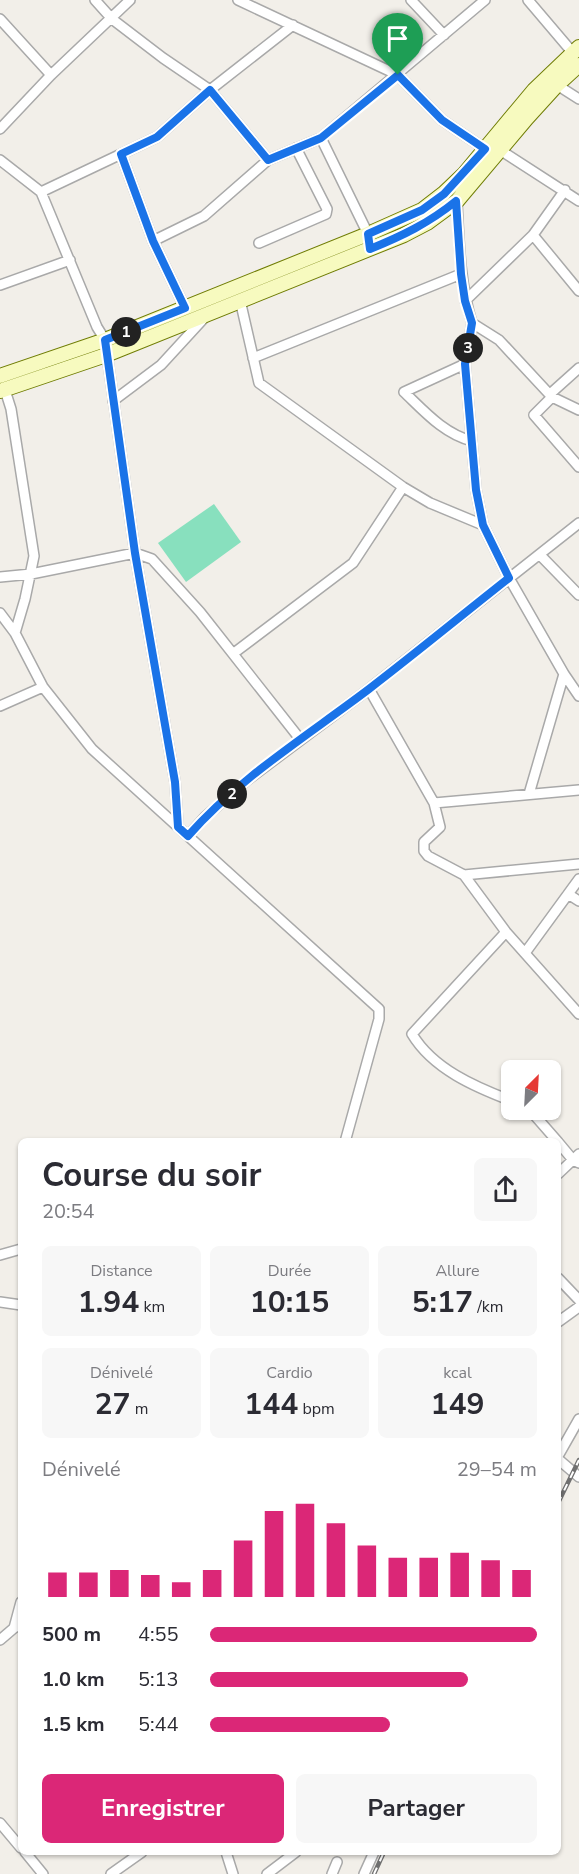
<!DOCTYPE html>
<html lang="fr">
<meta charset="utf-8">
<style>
:root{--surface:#fff;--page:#f7f7f7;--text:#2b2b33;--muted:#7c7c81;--accent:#db2777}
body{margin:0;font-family:"Nunito Sans",sans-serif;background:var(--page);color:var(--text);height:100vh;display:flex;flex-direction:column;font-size:22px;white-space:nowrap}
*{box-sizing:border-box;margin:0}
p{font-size:20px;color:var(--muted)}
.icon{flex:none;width:33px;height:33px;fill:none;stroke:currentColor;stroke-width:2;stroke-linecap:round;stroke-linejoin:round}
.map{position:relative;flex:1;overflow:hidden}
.details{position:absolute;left:18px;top:1138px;width:543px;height:717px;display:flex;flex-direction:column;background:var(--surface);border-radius:9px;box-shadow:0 2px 4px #0004}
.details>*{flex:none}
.needle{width:39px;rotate:24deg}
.buttons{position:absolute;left:501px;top:1060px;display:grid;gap:12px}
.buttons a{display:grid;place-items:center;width:60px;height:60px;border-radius:9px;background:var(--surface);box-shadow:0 2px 4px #0004;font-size:30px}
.pin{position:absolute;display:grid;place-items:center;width:51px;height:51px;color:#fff;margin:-62px -26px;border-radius:50% 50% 50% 0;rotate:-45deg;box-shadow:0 0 6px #0007}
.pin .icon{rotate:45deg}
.km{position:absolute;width:30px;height:30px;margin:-15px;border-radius:50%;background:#222;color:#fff;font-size:16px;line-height:30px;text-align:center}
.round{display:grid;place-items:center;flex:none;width:63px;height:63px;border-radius:9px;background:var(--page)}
.head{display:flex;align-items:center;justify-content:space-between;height:102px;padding:0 24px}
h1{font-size:33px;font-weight:700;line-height:45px}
.metrics{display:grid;grid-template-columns:repeat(3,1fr);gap:9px;height:102px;padding:6px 24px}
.metrics div{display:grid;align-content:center;border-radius:9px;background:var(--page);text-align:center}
.metrics b{font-size:30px;font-weight:700}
.metrics small{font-size:16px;font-weight:400}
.metrics p{font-size:16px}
.chart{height:168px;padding:12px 24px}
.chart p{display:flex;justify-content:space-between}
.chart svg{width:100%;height:108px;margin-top:6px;stroke:var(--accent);stroke-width:6}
.cta{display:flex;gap:12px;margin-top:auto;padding:12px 24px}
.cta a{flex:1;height:69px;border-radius:9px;background:var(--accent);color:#fff;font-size:24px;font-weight:700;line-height:69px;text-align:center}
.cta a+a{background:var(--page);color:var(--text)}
ul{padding:0 24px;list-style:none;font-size:20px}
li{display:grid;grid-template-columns:96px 72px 1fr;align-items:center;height:45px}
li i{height:15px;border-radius:8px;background:var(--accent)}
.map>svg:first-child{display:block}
.pitch{fill:#88e0be}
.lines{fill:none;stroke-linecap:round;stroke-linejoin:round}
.street-casing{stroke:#a9a9a9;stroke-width:12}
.secondary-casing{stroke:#707d05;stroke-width:16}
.street{stroke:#fff;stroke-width:9}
.secondary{stroke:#f7fabf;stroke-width:14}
.rail-casing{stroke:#707070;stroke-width:4.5}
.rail{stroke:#fff;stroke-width:2;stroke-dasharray:7;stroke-linecap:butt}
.route-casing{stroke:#fff;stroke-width:12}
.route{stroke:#1a73e8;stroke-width:8}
</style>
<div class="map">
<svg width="579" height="1874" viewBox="0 0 579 1874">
<rect width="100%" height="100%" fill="#f2efe9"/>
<path class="pitch" d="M214,504L241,542L186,582L158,543Z"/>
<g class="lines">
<g class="street-casing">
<path id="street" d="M95,0L112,19L163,58L210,90L268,160
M238,0L398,75L442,120L485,149
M411,0L444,35
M528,0L573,53
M0,19L51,75
M554,81L557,85L579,99
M0,129L51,75L130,0
M321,138L368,234L370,249
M500,150L579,201
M121,154L153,241L185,308
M0,160L41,192L97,327L105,340L135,553L175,782L178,827
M41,192L157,137L210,90L293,25
M457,201C459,243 460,284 472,323L499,340L552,397L579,410
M533,235L579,291
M153,241L204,216L268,160L321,138L485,0
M259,243L326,214L327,209L296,148
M0,285L70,260
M240,300L259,383L403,487L430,503L483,525
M465,301L533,235L565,190
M472,323L465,364L476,490L483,525L509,578L564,674L579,696
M253,358L461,274
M465,364L404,392C424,411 444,434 472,441
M5,390L11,409L34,556L25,599L15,633
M550,394L579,368
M552,397L534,415L579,467
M113,401L161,365L206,316
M540,555L579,595
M0,577L31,574L135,553L152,559L200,612L300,739
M0,613L15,633L43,687L92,749L379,1009V1019L345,1142
M234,653L353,563L403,487
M369,689L434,803L440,827L424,842V851L428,856L464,875L506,932L579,1014
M0,706L43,687
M529,794L564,674
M434,803L579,790
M188,836L205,817L246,781L369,689L579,523
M464,875L579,864
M568,894L579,901
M506,932L412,1034C433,1069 475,1087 512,1101
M525,953L579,879
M530,1110L558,1142
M558,1142L573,1160L579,1163
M558,1174L579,1154
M0,1255L21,1249
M558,1278L579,1300
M0,1302L21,1305
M558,1322L579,1307
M558,1456L579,1419
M558,1459L579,1477
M14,1628L21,1602
M0,1640L14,1628L21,1624
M0,1823L21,1848
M25,1852L43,1874
M226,1852L233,1874
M111,1874L142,1852
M267,1874L296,1852
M332,1874L337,1862
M364,1874L374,1852"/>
</g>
<g class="secondary-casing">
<path id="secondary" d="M0,376L105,340L368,234L422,210L444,193L464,174L534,90L579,47
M0,391L106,355L404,235L427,223L457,201L527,118L557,85L579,65"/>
</g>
<use href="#street" class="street"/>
<use href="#secondary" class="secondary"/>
<g class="rail-casing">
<path id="rail" d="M558,1503L579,1460
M374,1874L384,1852"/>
</g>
<use href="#rail" class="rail"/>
</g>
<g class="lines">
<g class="route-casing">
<path id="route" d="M398,75L442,120L485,149L444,194L422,210L368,234L370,249C402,236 429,223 456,201L461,274L465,301L472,323L465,364L476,490L483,525L509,578C462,615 416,653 369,689C307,736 239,778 188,836L178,827L175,782L135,553L105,340L185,308L153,241L121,154L157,137L210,90L268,160L321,138Z"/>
</g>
<use href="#route" class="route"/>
</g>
</svg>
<div class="buttons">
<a><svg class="needle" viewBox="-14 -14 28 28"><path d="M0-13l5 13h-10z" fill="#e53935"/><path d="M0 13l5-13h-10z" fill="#7c7c81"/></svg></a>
</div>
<div class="pin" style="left:398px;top:75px;background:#1e9e55"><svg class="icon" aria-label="arrive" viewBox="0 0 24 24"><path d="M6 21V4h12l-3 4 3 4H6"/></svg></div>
<b class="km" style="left:126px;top:332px">1</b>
<b class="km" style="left:232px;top:794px">2</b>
<b class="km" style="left:468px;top:348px">3</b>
<section class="details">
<div class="head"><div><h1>Course du soir</h1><p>20:54</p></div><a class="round"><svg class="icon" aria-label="share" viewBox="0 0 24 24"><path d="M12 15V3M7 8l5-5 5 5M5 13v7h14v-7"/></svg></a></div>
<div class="metrics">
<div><p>Distance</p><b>1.94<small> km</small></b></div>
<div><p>Durée</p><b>10:15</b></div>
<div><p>Allure</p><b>5:17<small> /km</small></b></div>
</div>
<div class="metrics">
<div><p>Dénivelé</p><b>27<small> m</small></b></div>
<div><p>Cardio</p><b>144<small> bpm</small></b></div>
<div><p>kcal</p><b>149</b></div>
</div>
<div class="chart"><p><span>Dénivelé</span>29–54 m</p>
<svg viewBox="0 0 160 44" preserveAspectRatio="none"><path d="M5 44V34M15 44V34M25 44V33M35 44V35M45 44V38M55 44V33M65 44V21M75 44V9M85 44V6M95 44V14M105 44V23M115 44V28M125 44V28M135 44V26M145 44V29M155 44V33"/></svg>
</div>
<ul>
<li><b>500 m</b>4:55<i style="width:100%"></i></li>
<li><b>1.0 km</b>5:13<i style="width:79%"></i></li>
<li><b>1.5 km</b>5:44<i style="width:55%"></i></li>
</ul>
<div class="cta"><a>Enregistrer</a><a>Partager</a></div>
</section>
</div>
